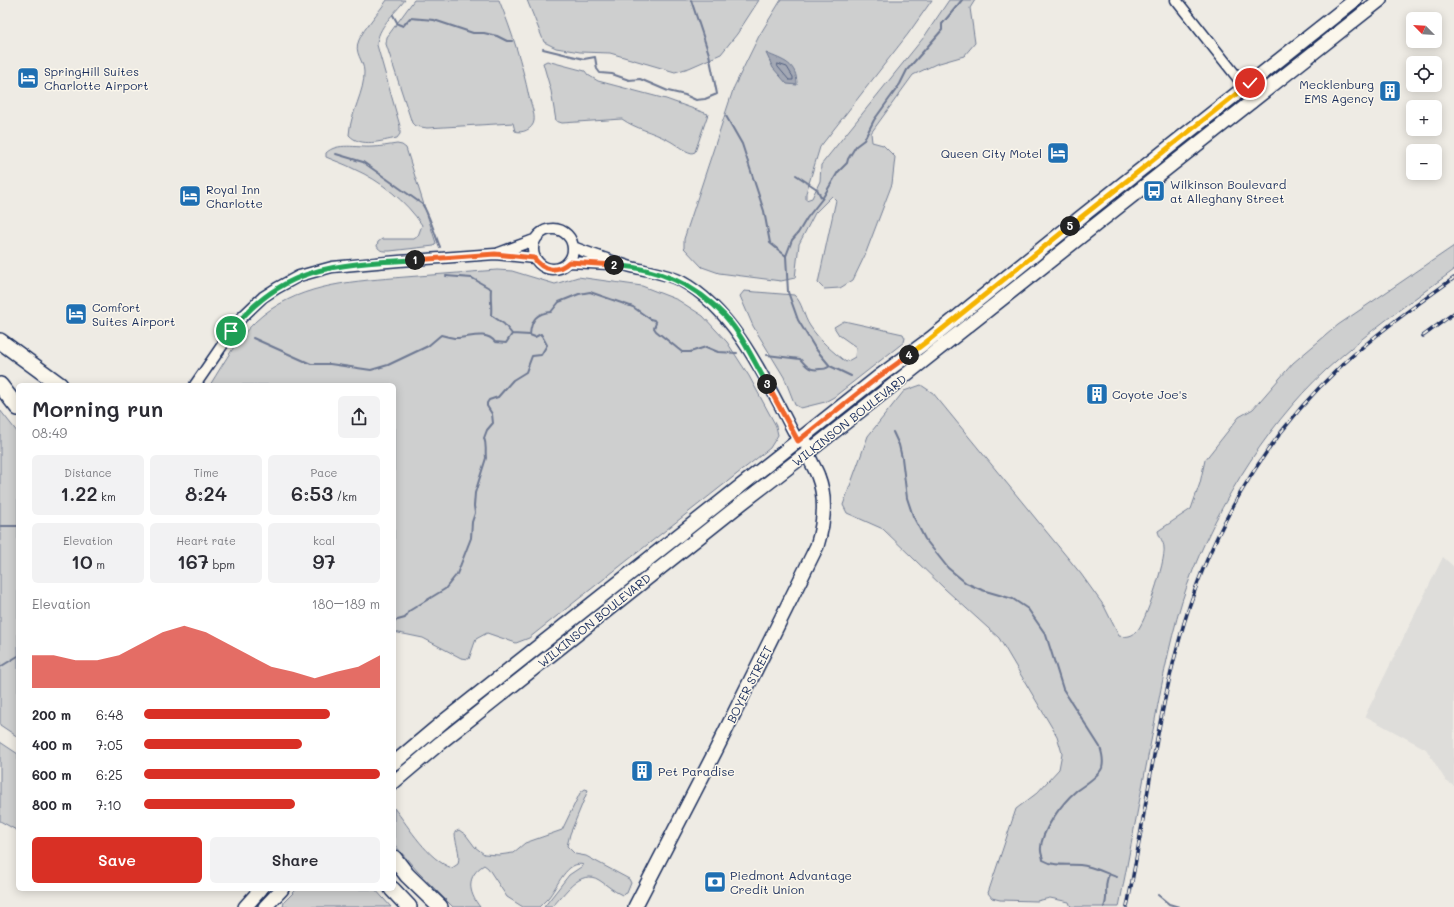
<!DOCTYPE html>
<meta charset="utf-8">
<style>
:root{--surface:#fff;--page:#f2f2f3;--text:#2b2b33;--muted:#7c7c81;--accent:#d93025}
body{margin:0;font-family:Mali,sans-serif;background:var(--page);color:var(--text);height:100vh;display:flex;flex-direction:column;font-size:15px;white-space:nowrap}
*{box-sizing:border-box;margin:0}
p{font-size:13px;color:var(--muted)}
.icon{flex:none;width:22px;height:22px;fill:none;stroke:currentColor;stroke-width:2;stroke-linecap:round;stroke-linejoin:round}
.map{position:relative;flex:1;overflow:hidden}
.drawer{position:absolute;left:16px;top:383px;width:380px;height:508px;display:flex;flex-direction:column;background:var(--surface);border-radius:6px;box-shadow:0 2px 10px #0003}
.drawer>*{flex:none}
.needle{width:26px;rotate:294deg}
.controls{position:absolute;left:1406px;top:12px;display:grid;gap:8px}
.controls a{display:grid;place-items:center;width:36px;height:36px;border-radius:6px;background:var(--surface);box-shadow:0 2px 10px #0003;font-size:20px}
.pin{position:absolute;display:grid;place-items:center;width:34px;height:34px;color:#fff;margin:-17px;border:2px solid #fff;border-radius:50%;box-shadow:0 1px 4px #0007}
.km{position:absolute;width:20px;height:20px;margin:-10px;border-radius:50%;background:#222;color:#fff;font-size:11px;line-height:20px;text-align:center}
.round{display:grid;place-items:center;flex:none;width:42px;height:42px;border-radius:6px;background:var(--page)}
.headline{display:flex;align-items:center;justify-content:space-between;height:68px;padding:0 16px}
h1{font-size:22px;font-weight:600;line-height:30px}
.figures{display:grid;grid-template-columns:repeat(3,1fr);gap:6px;height:68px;padding:4px 16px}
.figures div{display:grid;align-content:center;border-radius:6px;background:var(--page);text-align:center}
.figures b{font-size:20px;font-weight:600}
.figures small{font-size:11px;font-weight:400}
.figures p{font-size:11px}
.chart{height:112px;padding:8px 16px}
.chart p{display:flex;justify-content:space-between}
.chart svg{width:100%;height:72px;margin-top:4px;fill:var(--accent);opacity:.7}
.cta{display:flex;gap:8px;margin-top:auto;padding:8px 16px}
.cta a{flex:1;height:46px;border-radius:6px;background:var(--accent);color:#fff;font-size:16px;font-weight:600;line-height:46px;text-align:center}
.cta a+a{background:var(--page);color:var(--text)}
ul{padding:0 16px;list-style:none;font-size:13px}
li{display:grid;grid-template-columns:64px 48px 1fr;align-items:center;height:30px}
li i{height:10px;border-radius:5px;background:var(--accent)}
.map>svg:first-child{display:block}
.built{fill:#deddda}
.green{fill:#cecfcf;stroke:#747f96}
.water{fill:#a3a8b4;stroke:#6d7892}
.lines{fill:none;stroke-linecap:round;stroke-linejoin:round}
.shore{stroke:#515f80;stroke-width:1}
.stream{stroke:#6d7892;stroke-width:2}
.minor-casing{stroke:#1b2f5e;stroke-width:13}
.major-casing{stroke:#1b2f5e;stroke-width:16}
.highway-casing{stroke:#1b2f5e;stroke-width:18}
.minor{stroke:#fbf7ec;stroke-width:10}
.major{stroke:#fbf7ec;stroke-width:13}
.highway{stroke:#fbf7ec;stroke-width:15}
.rail-casing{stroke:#1b2f5e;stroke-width:3.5}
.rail{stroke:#fbf7ec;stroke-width:2;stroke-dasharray:6;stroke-linecap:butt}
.split-1-casing{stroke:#fff;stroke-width:8}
.split-2-casing{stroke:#fff;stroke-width:8}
.split-3-casing{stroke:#fff;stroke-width:8}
.split-4-casing{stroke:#fff;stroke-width:8}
.split-5-casing{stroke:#fff;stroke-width:8}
.split-6-casing{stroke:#fff;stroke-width:8}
.split-1{stroke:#22a559;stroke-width:5}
.split-2{stroke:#f0652b;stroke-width:5}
.split-3{stroke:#22a559;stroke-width:5}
.split-4{stroke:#f0652b;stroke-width:5}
.split-5{stroke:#f5b400;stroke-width:5}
.split-6{stroke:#f5b400;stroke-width:5}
.labels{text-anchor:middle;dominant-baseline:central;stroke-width:3;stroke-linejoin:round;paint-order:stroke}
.poi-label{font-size:12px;fill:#1b2f5e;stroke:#fbf7ec;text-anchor:start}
.street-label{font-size:12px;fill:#1b2f5e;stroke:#fbf7ec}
</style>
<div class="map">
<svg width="1454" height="907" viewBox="0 0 1454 907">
<rect width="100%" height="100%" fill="#eeebe4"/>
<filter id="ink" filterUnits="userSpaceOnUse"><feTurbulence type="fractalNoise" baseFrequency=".025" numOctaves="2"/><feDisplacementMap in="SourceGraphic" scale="8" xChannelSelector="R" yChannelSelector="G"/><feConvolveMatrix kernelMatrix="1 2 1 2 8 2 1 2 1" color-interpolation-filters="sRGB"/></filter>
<g filter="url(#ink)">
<path class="built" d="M1443,557L1454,567V786L1446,781L1426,749L1365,716Z"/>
<path class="green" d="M387,0H405C395,13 377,28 377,45L400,126V134L397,138C381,141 361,148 349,135C350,114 365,91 364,72C364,60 353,53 359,40C364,28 379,12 387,0Z
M414,0H499C512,32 522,63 529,97C531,104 535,114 534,121C533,129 522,134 515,131L513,123L427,128L415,126L412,123L386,44L387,37Z
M527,0H759L737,34L721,54L689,68L675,72L610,53L580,52L556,48L544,42Z
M781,0H932L908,34L820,147L806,193V200L812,198L820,181L821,165L924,37L949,0H975L970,8L975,43L964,56L936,64L913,75L871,133L872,142L883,145L895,157L892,184L865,255L853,280L840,288L824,289L818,283L836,200L832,196L815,213L799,244L795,278L781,281L719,273L702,267L684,248V239L734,87L759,36Z
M547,61L585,71L588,75L598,81L666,99L708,114L695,152L692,153C683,151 676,144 668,140C651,131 636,129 622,119L562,123L556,121L551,91L543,63Z
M397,144L402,145L406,148L436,243L434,246L390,251C384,251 380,252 377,246L378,242L382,239H414L418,236L422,225C406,201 381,181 354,169C345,164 335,161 326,157V153C337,142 357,148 372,147C380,147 389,145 397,144Z
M1454,246V270C1410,302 1366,333 1326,370C1263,428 1208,520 1182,601C1168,647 1160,694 1151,741C1140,796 1130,852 1119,907H1071L1069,902L1050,898L1037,901L1000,900L992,898L988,893L1016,809L1037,793L1059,769L1062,753L1057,736L999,638L945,589L883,529L847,513L843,505L868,436L904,391L921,385L933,393L1081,574L1104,606L1119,636C1125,637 1131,637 1136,632C1145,625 1166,560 1164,548C1164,542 1159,537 1158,531L1191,509L1200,483L1205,460L1239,417L1253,409L1293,363L1338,325Z
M497,270L512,271L555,284L578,277L642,286L678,300L703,316L727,342L749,376L776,426L778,435L770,448L529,638L516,643L487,633L476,639L469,659L461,658L423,638L394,632V385H210C225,361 240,333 263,315C304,283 356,281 405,277C436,275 466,272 497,270Z
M744,291L794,295C803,303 803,316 810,326C819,340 833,352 846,362L855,357L856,347L839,335L834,327L844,321L903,334L905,338L904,342L834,397L825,402L801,408L795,405L784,377L753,326L740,296Z
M0,410L18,433V737L0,725Z
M0,742L18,754V831L0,821Z
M585,789L588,790L570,834L567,846L575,854L586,856L629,879L631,883L627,893L622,895C613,891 607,885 599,880C580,868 564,895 552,907H544L569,875L584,865C567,859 557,888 548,898C545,901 542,904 539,907H523L507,897L488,868L484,865C466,876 468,892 480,907H453L418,872L394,844V808C409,827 428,860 452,868L458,864C461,851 455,845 455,832L459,830L466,835L475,847L484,854L499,855L513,853L525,843L562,830L580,793Z
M297,889H375L391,907H283L284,902Z"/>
<path class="water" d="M766,53C784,61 797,63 797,85L787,84L773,68Z"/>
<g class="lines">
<path class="shore" d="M778,64L787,67L793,77V80H789L778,67Z"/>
<path class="stream" d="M393,15L398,24L403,26L410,18L434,20L473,33H484L497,36L507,41H512
M543,49L584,59L595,57L597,69L600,73L612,74L629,80L640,79L668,91L685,95L696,100L705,99L717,94L709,54L691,0
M726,116L742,144L764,211L770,243L786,256L788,292L798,320L815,348L830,366L851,376
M336,154L363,162L422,204C429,213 435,235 440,247
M796,175L817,189L822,199
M786,256L792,240L798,233L807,218L822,199L838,172L847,163L848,159L856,146L864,140L874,120L900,84L907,70L942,30V24L962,0
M446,276L472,278L491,289C490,298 492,306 491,315L504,324L512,334
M530,335C531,319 537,313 551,312L559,302L579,294L590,292L633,307L650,319L654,320L656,323L654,328L656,331L682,352H690L706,347L718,352L737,353
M253,338L311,364H330L371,370L388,365L428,346L441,335C446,336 451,338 456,338C469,338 486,330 495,342L506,343L512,334
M767,355L800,359C807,367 810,371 820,369C824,369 826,369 830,366
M893,432L899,445L902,458L907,498L913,516L925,539L948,568L966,583L982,590L1013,599L1028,609L1046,635L1063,689L1100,747C1102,753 1104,761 1102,768C1099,776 1083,786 1076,791C1063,802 1039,833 1041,851C1041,854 1043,857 1043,860C1055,867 1067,864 1080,865C1093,866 1105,873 1117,877
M0,526H18
M394,621L405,618L409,611L445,589L457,574L471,538L472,522L475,513L474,506L475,493L486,458C485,450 487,445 484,438L487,430L493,423L492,414L487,406V403L489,400L498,397L513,380L526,372L532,356L541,355L547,345L541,334L535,337L530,335L512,334
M0,667L18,656
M1158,895L1169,904L1179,907
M1104,907C1109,897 1103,885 1109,875"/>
<g class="minor-casing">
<path id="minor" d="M1176,0L1245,87L1252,103
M533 249a20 20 0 1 1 40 0a20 20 0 1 1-40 0Z
M573,247C591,254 609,260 628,266C645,271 665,273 681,281C737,311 769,387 798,441
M499,253L534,240
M569,262L610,264
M195,385L241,318L263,297L277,288L299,276L332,267L399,261L495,254L534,258"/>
</g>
<g class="major-casing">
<path id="major" d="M394,763L444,721L877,378L930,339L1081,217L1355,0
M394,782L440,743L742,503L807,453L1380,0
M245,907L261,889
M265,907L282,889
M635,907L715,752L817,546C824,523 827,499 818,476C814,465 806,457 808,445"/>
</g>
<g class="highway-casing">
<path id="highway" d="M0,341L60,385
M0,385L18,408
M394,858L407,875L440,907
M392,889L409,907"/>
</g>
<use href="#minor" class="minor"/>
<use href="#major" class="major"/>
<use href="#highway" class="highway"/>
<g class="rail-casing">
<path id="rail" d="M1423,336L1454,313
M1127,907C1145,819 1155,728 1179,641C1206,539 1262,440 1340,367C1375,334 1415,306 1454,278"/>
</g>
<use href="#rail" class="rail"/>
</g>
</g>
<g class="lines" filter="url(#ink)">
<g class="split-1-casing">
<path id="split-1" d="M231,331C282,265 338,264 415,260"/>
</g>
<g class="split-2-casing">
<path id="split-2" d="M415,260L495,254L534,258C543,271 557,273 569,262L614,265"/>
</g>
<g class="split-3-casing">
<path id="split-3" d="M614,265C658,269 694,283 725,316C743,336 754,362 767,384"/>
</g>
<g class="split-4-casing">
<path id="split-4" d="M767,384L798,441L877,378L909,355"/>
</g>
<g class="split-5-casing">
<path id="split-5" d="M909,355L930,339L1070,226"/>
</g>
<g class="split-6-casing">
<path id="split-6" d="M1070,226L1250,83"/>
</g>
<use href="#split-1" class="split-1"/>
<use href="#split-2" class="split-2"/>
<use href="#split-3" class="split-3"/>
<use href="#split-4" class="split-4"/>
<use href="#split-5" class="split-5"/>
<use href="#split-6" class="split-6"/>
</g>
<defs>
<g id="hotel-square" transform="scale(1.15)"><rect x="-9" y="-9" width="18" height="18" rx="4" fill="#1f6fb2" stroke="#fbf7ec"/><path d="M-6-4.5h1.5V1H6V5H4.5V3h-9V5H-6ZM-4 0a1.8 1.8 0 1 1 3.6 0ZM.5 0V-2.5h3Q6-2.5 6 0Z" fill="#fff"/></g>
<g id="building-square" transform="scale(1.15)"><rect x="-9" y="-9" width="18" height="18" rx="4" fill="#1f6fb2" stroke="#fbf7ec"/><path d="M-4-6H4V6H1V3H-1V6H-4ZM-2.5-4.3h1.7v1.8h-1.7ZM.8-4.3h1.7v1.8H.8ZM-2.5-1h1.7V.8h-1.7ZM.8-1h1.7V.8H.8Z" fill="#fff"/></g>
<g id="bus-square" transform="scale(1.15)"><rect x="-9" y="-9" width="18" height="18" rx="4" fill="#1f6fb2" stroke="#fbf7ec"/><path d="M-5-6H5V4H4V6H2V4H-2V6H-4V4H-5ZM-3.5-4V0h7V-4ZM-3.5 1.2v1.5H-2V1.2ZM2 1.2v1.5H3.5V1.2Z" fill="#fff"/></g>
<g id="bank-square" transform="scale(1.15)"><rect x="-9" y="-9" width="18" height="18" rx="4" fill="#1f6fb2" stroke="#fbf7ec"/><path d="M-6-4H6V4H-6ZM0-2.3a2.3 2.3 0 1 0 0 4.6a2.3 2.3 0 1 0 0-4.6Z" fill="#fff"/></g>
</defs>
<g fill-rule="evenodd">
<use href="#hotel-square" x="28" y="78"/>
<use href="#building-square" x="1390" y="91"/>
<use href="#hotel-square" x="1058" y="153"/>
<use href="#bus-square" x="1154" y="191"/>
<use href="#hotel-square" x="190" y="196"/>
<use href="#hotel-square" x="76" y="314"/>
<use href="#building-square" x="1097" y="394"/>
<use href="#building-square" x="642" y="771"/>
<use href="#bank-square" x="715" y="882"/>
</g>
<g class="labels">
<g class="poi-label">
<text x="44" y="71">SpringHill Suites<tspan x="44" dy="14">Charlotte Airport</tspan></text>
<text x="1374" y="84" text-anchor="end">Mecklenburg<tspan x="1374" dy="14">EMS Agency</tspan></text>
<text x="1042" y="153" text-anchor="end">Queen City Motel</text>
<text x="1170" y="184">Wilkinson Boulevard<tspan x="1170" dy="14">at Alleghany Street</tspan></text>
<text x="206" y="189">Royal Inn<tspan x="206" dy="14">Charlotte</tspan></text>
<text x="92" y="307">Comfort<tspan x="92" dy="14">Suites Airport</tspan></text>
<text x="1112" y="394">Coyote Joe's</text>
<text x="658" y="771">Pet Paradise</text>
<text x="730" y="875">Piedmont Advantage<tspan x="730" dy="14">Credit Union</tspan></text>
</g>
<g class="street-label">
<text transform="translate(849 420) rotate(-38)">WILKINSON BOULEVARD</text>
<text transform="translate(594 620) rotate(-39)">WILKINSON BOULEVARD</text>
<text transform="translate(749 684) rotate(-63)">BOYER STREET</text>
</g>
</g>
</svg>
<div class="controls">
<a><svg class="needle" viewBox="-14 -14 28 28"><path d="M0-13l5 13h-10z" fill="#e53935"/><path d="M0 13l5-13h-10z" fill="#7c7c81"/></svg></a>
<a><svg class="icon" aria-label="locate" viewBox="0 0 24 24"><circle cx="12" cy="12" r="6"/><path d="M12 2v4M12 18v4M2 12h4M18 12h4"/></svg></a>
<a>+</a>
<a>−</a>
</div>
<div class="pin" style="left:231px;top:331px;background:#1e9e55"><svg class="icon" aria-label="arrive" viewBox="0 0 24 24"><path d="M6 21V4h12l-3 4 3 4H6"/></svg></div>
<div class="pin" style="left:1250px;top:83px;background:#d93025"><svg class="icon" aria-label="check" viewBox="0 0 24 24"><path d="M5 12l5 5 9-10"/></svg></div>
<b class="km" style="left:415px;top:260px">1</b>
<b class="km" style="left:614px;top:265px">2</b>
<b class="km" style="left:767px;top:384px">3</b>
<b class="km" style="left:909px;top:355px">4</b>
<b class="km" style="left:1070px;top:226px">5</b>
<section class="drawer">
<div class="headline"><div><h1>Morning run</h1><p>08:49</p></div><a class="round"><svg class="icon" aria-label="share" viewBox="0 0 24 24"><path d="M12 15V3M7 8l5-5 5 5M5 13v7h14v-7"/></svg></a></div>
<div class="figures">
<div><p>Distance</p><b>1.22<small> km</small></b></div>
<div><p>Time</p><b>8:24</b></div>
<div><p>Pace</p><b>6:53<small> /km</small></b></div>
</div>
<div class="figures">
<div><p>Elevation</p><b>10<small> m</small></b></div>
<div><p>Heart rate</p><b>167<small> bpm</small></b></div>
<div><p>kcal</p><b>97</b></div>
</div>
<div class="chart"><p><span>Elevation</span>180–189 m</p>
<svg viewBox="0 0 160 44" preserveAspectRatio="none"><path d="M0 44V24L10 24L20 27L30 27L40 24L50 17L60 10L70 6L80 10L90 17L100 24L110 31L120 34L130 38L140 34L150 31L160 24V44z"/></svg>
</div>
<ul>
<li><b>200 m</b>6:48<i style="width:79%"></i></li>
<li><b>400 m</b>7:05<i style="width:67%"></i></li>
<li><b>600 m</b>6:25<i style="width:100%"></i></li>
<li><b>800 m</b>7:10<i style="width:64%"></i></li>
</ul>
<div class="cta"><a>Save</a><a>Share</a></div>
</section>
</div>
